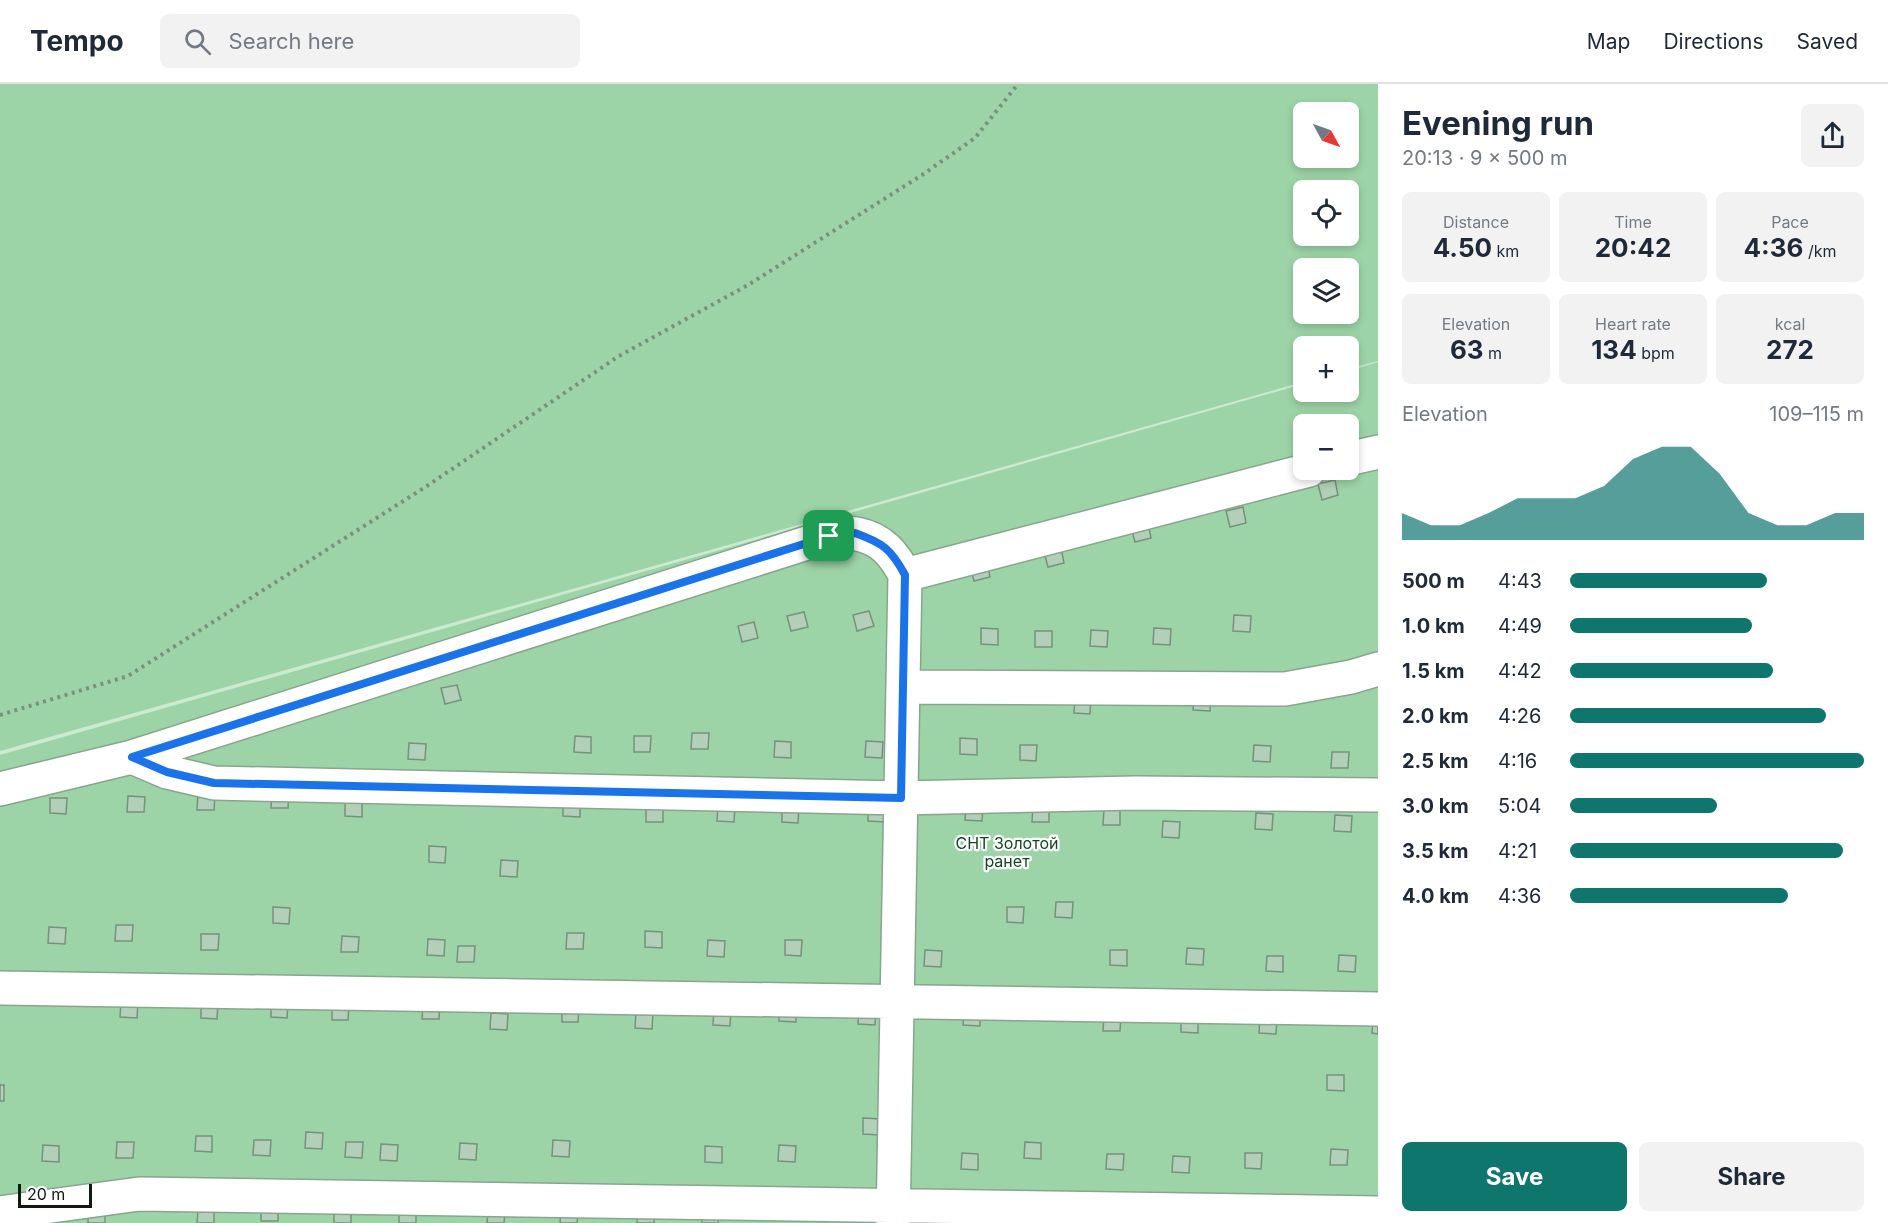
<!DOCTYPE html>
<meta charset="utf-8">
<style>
:root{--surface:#fff;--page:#f2f2f3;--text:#1f2937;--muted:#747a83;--line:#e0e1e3;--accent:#0f766e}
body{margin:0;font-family:Inter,sans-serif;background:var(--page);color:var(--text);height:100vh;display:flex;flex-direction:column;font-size:22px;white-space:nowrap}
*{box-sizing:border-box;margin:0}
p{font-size:20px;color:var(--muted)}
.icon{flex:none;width:33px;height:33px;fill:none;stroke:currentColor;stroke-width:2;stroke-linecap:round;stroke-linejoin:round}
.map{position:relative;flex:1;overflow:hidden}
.sheet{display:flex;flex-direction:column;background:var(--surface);width:510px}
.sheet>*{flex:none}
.needle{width:39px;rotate:130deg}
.fabs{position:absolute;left:1293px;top:18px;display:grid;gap:12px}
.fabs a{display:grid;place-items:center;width:66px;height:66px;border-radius:9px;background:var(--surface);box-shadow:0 3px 9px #0003;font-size:30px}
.scale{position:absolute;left:18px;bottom:15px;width:74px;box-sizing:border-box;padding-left:6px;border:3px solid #0f1a11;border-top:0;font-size:16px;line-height:21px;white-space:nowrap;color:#0f1a11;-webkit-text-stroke:4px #fff;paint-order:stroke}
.pin{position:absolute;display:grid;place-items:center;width:51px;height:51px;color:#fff;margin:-26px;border-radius:12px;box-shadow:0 3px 9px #0006}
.round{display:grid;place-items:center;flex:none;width:63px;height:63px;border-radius:9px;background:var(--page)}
.head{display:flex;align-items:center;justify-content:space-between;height:102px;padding:0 24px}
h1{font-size:33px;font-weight:700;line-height:45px}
.metrics{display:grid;grid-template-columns:repeat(3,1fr);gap:9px;height:102px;padding:6px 24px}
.metrics div{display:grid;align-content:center;border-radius:9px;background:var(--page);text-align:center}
.metrics b{font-size:26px;font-weight:700}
.metrics small{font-size:16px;font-weight:400}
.metrics p{font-size:16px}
.chart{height:168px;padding:12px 24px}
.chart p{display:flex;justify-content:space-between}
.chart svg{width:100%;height:108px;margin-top:6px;fill:var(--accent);opacity:.7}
.action{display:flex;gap:12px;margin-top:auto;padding:12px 24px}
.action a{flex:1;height:69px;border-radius:9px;background:var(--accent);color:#fff;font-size:24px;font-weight:700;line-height:69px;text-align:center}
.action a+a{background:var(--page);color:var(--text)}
ul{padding:0 24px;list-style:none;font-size:20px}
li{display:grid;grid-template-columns:96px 72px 1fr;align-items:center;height:45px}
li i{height:15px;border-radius:8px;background:var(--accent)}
header{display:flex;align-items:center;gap:36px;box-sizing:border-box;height:84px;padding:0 30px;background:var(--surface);border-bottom:2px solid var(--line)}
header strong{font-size:28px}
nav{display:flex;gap:33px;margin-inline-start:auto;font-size:21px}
.search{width:420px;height:54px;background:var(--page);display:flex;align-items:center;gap:15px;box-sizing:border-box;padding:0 21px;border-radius:9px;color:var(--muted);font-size:22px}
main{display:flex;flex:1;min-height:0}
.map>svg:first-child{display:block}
.green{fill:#9dd4a7;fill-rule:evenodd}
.building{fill:#b2d0b7;stroke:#75927a;stroke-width:1.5}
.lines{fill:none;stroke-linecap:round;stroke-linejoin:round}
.minor-casing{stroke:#88a58d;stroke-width:36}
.path{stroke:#7a917e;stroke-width:4;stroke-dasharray:3 4.5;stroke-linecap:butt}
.minor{stroke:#fff;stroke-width:33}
.route-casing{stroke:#fff;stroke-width:12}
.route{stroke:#1a73e8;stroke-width:8}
.labels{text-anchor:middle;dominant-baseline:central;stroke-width:4.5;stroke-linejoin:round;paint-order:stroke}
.park-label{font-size:16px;fill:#134622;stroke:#fff}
</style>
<header>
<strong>Tempo</strong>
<div class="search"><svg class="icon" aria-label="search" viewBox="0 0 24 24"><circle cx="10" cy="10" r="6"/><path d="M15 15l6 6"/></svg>Search here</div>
<nav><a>Map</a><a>Directions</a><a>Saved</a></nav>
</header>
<main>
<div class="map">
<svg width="1378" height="1139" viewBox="0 0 1378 1139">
<rect width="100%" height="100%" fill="#cbead0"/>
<path class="green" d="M0,0H1378V277L1349,285L1348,262H1304L1303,298L0,667ZM1304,28H1348V74H1304ZM1304,106H1348V152H1304ZM1348,184V230H1304V184Z
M1378,278V1139H0V671L1303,300L1304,308H1348L1349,287ZM1304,340H1348V386H1304Z"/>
<path class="building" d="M1335,396L1338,411L1322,416L1318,400Z
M1243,423L1246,439L1230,443L1226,427Z
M1148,439L1151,454L1135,458L1131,443Z
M1061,464L1064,479L1048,483L1044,468Z
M987,478L990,493L974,497L970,482Z
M869,527L874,542L857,547L853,531Z
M804,528L808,543L791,547L787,532Z
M1234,531L1251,532L1250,548L1233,547Z
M754,538L758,554L742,558L738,542Z
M981,544L998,545V561L981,560Z
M1154,544L1171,545L1170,561L1153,560Z
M1091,546L1108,547L1107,563L1090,562Z
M1035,547H1052V563H1035Z
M457,601L461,616L445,620L441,604Z
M1194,611H1211L1210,627L1193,626Z
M1075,614H1091L1090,630L1074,629Z
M692,649H709L708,665H691Z
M575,652L591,653V669L574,668Z
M634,652H651L650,668H634Z
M960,654L977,655V671L960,670Z
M775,657L791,658V674L774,673Z
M866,657L883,658L882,674L865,673Z
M409,659L426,660L425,676L408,675Z
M1020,661H1037L1036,677L1020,676Z
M1254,661L1271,662L1270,678L1253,677Z
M1332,668H1349L1348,684H1331Z
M272,708H289L288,724H271Z
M198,710L215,711L214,726H197Z
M128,712L145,713L144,728H127Z
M50,714H67L66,730L50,729Z
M345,716L362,717V733L345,732Z
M563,716L580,717V733L563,732Z
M868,721L885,722V738L868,737Z
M966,721H983L982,737L965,736Z
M646,722H663V738H646Z
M718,722H735L734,738L717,737Z
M782,722L799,723L798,739L782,738Z
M1033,722L1049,723V738H1032Z
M1104,725H1120V741H1103Z
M1256,729L1273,730L1272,746L1255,745Z
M1335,731L1352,732L1351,748L1334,747Z
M1163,737L1180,738L1179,754L1162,753Z
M429,762L446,763L445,779L429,778Z
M501,776L518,777L517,793L500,792Z
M1056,818H1073L1072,834L1055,833Z
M273,823L290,824L289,840L273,839Z
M1007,823H1024L1023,839L1007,838Z
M116,841H133L132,857H115Z
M49,843L66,844L65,860L48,859Z
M645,847L662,848V864L645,863Z
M567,849H584L583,865H566Z
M201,850H219L218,866H201Z
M342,852L359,853L358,868H341Z
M428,855L445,856L444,872L427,871Z
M708,856L725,857L724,873L707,872Z
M785,856H802L801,872L785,871Z
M458,862H475L474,878H457Z
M1187,864L1204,865L1203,881L1186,880Z
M925,866L942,867L941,883L924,882Z
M1110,866H1127V882L1110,881Z
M1339,871L1356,872L1355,888L1338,887Z
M1267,872H1283V888L1266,887Z
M121,917L138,918L137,934L120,933Z
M271,917L288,918L287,934L271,933Z
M201,918L218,919L217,935L201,934Z
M423,919L440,920L439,935H422Z
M332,920H349L348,936H332Z
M779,921L796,922V938L779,937Z
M562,922H579L578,938H562Z
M714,925L731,926L730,942L713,941Z
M859,925H876L875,941L858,940Z
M964,926H980V942L963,941Z
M636,928L653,929L652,945L635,944Z
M491,929L508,930L507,946L490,945Z
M1104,931H1121L1120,947H1103Z
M1181,932L1198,933V949L1181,948Z
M1260,933L1277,934L1276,950L1259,949Z
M1373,934H1378V950L1372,949Z
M1327,991H1344V1007L1327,1006Z
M0,1001H4V1017H0Z
M863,1034L880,1035L879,1051L863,1050Z
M306,1048L323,1049L322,1065L305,1064Z
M196,1052H212V1068L195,1067Z
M254,1056H271L270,1072L253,1071Z
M553,1056L570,1057L569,1073L552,1072Z
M117,1058H134L133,1074H116Z
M346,1058H363L362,1074L345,1073Z
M1025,1058L1041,1059V1075L1024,1074Z
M460,1059L477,1060L476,1076L459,1075Z
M381,1060L398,1061L397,1077L380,1076Z
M43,1061L59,1062V1078L42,1077Z
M779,1061L796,1062L795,1078L778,1077Z
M705,1062L722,1063V1079L705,1078Z
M1331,1065L1348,1066L1347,1081H1330Z
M962,1069L978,1070V1086L961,1085Z
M1245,1069H1262L1261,1085L1245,1084Z
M1107,1070H1124L1123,1086L1106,1085Z
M1173,1072L1190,1073L1189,1089L1172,1088Z
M261,1121H278V1137H261Z
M198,1126H214V1139H197Z
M334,1126L351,1127V1139H334Z
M561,1127H578L577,1139H560Z
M399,1128L416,1129V1139H399Z
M488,1128L505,1129L504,1139H487Z
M88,1130H105V1139H88Z
M702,1130H719L718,1139H702Z
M637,1131L654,1132V1139H637Z"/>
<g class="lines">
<g class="minor-casing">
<path id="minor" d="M1348,375L1378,368
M903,603L1285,605L1351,593L1378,585
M132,673L167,688L214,699L901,714L1135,709L1378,711
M0,705L132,673L829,452C837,451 848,448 857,450C882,455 894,470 905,491L1309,386
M0,904L1378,925
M0,1129L139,1110L1378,1129
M893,1139L905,491"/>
</g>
<path class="path" d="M0,631L128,592L427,402L619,272L748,201L922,91L975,54L1018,0"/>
<use href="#minor" class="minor"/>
</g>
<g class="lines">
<g class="route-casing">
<path id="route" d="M855,449C883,459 891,465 905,491L901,714L214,699L167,688L132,673L829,452Z"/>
</g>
<use href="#route" class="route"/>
</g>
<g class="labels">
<g class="park-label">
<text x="1007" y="759">СНТ Золотой<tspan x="1007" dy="18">ранет</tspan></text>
</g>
</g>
</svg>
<div class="fabs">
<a><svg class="needle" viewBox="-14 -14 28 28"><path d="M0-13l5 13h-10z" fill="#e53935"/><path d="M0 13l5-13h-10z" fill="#747a83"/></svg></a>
<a><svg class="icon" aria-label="locate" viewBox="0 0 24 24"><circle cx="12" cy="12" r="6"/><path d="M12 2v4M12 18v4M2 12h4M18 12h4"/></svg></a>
<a><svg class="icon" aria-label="layers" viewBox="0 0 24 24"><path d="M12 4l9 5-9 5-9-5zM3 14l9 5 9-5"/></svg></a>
<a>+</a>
<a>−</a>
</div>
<div class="scale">20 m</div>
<div class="pin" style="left:829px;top:452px;background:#1e9e55"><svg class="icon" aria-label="arrive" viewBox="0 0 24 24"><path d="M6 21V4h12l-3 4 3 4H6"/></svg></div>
</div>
<section class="sheet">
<div class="head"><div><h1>Evening run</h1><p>20:13 · 9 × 500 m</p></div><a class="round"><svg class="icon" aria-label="share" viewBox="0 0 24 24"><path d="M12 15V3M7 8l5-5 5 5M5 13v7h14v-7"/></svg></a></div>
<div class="metrics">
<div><p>Distance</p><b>4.50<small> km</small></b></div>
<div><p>Time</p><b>20:42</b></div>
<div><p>Pace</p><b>4:36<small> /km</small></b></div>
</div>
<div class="metrics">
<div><p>Elevation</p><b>63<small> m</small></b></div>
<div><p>Heart rate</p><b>134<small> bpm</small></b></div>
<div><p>kcal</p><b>272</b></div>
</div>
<div class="chart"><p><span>Elevation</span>109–115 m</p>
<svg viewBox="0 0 160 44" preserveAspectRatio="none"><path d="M0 44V33L10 38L20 38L30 33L40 27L50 27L60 27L70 22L80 11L90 6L100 6L110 17L120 33L130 38L140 38L150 33L160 33V44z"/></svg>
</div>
<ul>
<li><b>500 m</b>4:43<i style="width:67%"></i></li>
<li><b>1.0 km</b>4:49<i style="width:62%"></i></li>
<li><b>1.5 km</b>4:42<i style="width:69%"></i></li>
<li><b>2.0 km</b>4:26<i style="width:87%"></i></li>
<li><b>2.5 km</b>4:16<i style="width:100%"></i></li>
<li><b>3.0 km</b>5:04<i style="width:50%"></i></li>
<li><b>3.5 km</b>4:21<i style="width:93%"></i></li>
<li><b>4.0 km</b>4:36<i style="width:74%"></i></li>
</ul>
<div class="action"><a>Save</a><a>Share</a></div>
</section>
</main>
